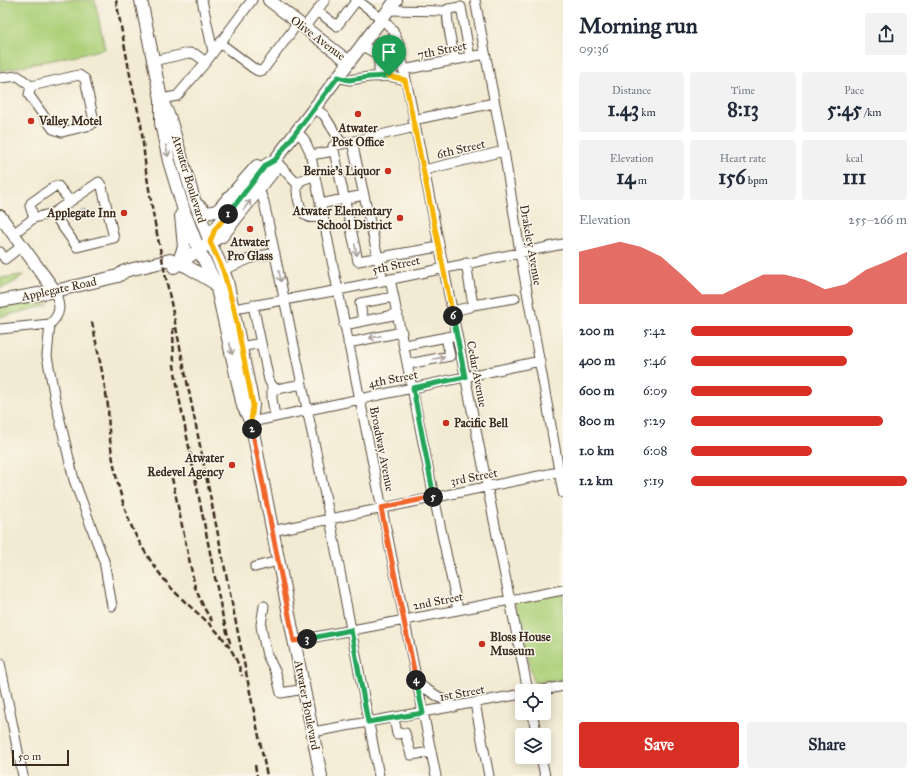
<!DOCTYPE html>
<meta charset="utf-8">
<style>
:root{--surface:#fff;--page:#f2f2f3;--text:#1f2937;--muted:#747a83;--accent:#d93025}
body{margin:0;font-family:"IM FELL Great Primer",serif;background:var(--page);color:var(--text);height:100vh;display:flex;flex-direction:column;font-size:15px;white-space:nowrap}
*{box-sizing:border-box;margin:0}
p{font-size:13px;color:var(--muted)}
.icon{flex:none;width:22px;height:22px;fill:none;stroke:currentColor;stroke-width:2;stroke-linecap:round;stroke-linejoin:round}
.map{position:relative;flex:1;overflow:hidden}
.side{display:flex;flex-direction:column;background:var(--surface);width:360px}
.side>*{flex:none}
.controls{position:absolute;left:515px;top:684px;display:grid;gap:8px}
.controls a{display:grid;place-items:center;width:36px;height:36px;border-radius:4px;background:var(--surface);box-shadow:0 2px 10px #0003;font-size:20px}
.scale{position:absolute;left:12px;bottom:10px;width:57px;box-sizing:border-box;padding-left:4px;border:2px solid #3b2a1e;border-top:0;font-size:11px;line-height:14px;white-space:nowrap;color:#3b2a1e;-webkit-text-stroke:3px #fbf7ec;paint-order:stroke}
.pin{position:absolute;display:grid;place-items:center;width:34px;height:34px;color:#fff;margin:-41px -17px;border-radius:50% 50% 50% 0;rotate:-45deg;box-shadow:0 0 4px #0007}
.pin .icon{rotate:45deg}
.km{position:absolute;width:20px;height:20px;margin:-10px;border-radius:50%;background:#222;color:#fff;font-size:11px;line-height:20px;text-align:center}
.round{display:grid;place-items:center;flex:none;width:42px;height:42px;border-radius:4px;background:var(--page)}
.head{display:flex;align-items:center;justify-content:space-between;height:68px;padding:0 16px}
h1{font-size:22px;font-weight:700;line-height:30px}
.metrics{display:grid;grid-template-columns:repeat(3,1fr);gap:6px;height:68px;padding:4px 16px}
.metrics div{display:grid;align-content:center;border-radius:4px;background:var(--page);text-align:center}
.metrics b{font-size:20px;font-weight:700}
.metrics small{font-size:11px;font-weight:400}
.metrics p{font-size:11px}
.chart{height:112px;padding:8px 16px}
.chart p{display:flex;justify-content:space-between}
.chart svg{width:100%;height:72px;margin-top:4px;fill:var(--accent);opacity:.7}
.action{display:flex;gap:8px;margin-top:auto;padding:8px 16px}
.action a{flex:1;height:46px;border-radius:4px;background:var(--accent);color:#fff;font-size:16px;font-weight:700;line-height:46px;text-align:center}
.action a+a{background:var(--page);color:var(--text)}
ul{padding:0 16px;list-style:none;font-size:13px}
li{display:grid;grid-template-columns:64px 48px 1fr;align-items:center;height:30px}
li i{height:10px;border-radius:5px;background:var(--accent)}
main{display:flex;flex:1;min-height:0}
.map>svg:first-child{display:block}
.green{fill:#add079;stroke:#747d4c}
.water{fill:#6ab1e1;stroke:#526e80}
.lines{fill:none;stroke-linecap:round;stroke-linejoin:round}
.minor-casing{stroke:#564739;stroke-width:11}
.major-casing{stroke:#564739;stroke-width:14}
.minor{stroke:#fff;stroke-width:9}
.major{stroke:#fff;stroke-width:12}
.rail{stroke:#3b2a1e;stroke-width:2.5;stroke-dasharray:6 3;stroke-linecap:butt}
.oneway{stroke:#a79f9a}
.split-1-casing{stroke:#fff;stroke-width:8}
.split-2-casing{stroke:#fff;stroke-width:8}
.split-3-casing{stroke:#fff;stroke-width:8}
.split-4-casing{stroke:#fff;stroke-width:8}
.split-5-casing{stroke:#fff;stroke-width:8}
.split-6-casing{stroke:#fff;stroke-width:8}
.split-7-casing{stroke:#fff;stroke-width:8}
.split-1{stroke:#22a559;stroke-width:5}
.split-2{stroke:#f5b400;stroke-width:5}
.split-3{stroke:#f0652b;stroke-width:5}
.split-4{stroke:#22a559;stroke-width:5}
.split-5{stroke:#f0652b;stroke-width:5}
.split-6{stroke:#22a559;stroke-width:5}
.split-7{stroke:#f5b400;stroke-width:5}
.poi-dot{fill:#c8321e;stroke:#fbf7ec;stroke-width:1.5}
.labels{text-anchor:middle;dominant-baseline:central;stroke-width:3;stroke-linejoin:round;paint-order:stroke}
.street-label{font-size:12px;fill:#3b2a1e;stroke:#fbf7ec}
.poi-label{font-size:12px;font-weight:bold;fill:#3b2a1e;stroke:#fbf7ec;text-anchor:end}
</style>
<main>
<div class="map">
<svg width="563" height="776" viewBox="0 0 563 776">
<rect width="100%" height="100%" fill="#fbf7ec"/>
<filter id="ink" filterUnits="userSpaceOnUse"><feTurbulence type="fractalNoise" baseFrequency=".025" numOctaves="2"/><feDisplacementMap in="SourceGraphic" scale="8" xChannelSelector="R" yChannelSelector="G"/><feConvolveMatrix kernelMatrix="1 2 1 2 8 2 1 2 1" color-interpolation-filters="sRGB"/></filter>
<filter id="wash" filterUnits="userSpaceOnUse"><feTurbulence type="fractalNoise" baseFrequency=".012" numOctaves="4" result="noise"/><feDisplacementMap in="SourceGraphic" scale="16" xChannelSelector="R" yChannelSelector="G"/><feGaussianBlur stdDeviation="0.9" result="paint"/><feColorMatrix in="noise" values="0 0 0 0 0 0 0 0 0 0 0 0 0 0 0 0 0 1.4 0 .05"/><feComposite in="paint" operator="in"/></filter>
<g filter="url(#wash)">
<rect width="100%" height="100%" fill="#f2ead2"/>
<path class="green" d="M0,0H95L105,49L0,71Z
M23,275C16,282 10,285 0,288V278Z
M42,301L47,303L49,305L0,317V307Z
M563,592V679L534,683L514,599Z"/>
<path class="water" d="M82,211L89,212V216L79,219L78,215Z"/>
</g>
<g filter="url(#ink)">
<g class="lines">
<g class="minor-casing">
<path id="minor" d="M202,0L213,52
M475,0L504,151L520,252L563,493
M388,10L447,11
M317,11L337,26L357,0L382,19L393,30L399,44L528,691
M304,28L325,0
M220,43L253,68L258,71L263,70L298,23
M362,45C377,56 383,55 400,54
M455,60C453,49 445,17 448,9L461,7L470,57
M153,61L189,53L195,54L206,62
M403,70L485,54
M79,75L85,79L94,121L91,125L62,132L53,129L29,95L31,86Z
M338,77L349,80L369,77L389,76L405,80
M379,77V54
M0,78L18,76L31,86
M161,99L177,96L206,62L252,0
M314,108L324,115L342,144
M413,120L494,103
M415,127L333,146L358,261L439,247
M296,131L304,139L310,152L436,776
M352,142L383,280
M311,155L334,151
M275,160L298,185
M424,170L504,151
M315,176C309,178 301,178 298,184C295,191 300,213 307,216C311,219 317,217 322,216
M259,189L264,202L330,519L379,776
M320,204L364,195
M34,218L30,206L31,203L55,186H58L70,201
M13,234L34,218L53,213L77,247L114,238L102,187L99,182L53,213
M0,252L5,259L22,246
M223,270L254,257L275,253
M390,279L434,497L458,609
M473,305L515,298
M234,309L328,292L563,244
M452,311L470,307L473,305L466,263
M363,321L360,303L394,297
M50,324L47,356L55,399L74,480L104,561L112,606
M50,324C62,313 60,305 55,291
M344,325L398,314
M0,329L50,324
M261,343L269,380L272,386V399L275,416
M348,343L402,332
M405,345L452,336
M241,347L261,343L253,305
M408,364L450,356L446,337
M272,386L277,389L302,384
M251,422L540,361
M272,531L563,471
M255,567L278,561
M264,606L261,625L262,632L267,655L276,673L281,693L304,689
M294,641L563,590
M0,663L23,776
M416,682L426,689L455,707
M539,691L563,686
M475,703L489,776
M532,713L537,735
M394,718L397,734L405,733L411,755L431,752
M313,732L522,694
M541,757L545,776"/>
</g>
<g class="major-casing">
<path id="major" d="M141,0L161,99V123L169,161L185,214L199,250L216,284L243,406L251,422L321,776
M269,0L349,62
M163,103L170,119L195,203L210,242L223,270L227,281L253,405L251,422
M195,203L207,213L216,211L220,208L257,166
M0,216L55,291
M210,242L215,229L266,165L275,160L396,0
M178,263L184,247L181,215
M174,267L210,242L222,236L274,170L275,160
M0,301L55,291L118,276L125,271L170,260L188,267L216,284"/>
</g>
<use href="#minor" class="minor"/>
<use href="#major" class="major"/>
<path class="rail" d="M116,0L131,80L141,124L146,171L154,219L267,776
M92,322C97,348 103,374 107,400C109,410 108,420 109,430C112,464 122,510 138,540C149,559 162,579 177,594C204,621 232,637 242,676
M173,328L174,365L179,397L223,618L231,646
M172,478L195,587L204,608L212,621
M255,765L257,776"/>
</g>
<defs><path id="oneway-shaft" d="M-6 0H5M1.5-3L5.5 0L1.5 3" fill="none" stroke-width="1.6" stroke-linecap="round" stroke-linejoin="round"/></defs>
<g class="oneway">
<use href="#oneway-shaft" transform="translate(167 151) rotate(78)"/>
<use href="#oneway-shaft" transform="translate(247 205) rotate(-52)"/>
<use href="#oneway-shaft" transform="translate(356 250) rotate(78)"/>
<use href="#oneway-shaft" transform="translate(280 276) rotate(78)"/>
<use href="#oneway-shaft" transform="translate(375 337) rotate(168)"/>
<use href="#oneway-shaft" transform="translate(231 349) rotate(77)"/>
<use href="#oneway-shaft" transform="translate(439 358) rotate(-10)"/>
</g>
</g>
<g class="lines" filter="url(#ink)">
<g class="split-1-casing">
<path id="split-1" d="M228,214L266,165L275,160L338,77L349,80L369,77L389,76"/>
</g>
<g class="split-2-casing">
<path id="split-2" d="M228,214L215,229L210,242L223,270L234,309L253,405L251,422L252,429"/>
</g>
<g class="split-3-casing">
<path id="split-3" d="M252,429L294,641L307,639"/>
</g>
<g class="split-4-casing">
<path id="split-4" d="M307,639L351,630L368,722L423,713L416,680"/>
</g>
<g class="split-5-casing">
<path id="split-5" d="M416,680L381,508L433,497"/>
</g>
<g class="split-6-casing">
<path id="split-6" d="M433,497H434L413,388L465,377L453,316"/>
</g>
<g class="split-7-casing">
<path id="split-7" d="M389,76L405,80L453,316"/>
</g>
<use href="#split-1" class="split-1"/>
<use href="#split-2" class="split-2"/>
<use href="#split-3" class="split-3"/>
<use href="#split-4" class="split-4"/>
<use href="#split-5" class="split-5"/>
<use href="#split-6" class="split-6"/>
<use href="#split-7" class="split-7"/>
</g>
<g class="poi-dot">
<circle cx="358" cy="114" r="4"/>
<circle cx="31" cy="121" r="4"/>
<circle cx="388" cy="171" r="4"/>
<circle cx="124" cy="213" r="4"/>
<circle cx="400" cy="218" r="4"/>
<circle cx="250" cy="229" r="4"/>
<circle cx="446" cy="423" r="4"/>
<circle cx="232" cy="465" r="4"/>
<circle cx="482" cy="644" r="4"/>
</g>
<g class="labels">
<g class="street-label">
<text transform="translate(318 38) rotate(37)">Olive Avenue</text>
<text transform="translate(442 50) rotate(-11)">7th Street</text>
<text transform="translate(461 149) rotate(-13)">6th Street</text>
<text transform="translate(189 179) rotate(73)">Atwater Boulevard</text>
<text transform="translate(531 245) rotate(80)">Drakeley Avenue</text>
<text transform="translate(396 265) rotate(-12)">5th Street</text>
<text transform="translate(59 289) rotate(-12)">Applegate Road</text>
<text transform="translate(477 374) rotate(79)">Cedar Avenue</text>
<text transform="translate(393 379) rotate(-11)">4th Street</text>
<text transform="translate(382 449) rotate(79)">Broadway Avenue</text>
<text transform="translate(474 477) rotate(-11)">3rd Street</text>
<text transform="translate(438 601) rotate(-11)">2nd Street</text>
<text transform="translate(462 693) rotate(-10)">1st Street</text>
<text transform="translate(307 705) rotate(79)">Atwater Boulevard</text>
</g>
<g class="poi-label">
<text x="39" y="121" text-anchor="start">Valley Motel</text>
<text x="358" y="128" text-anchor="middle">Atwater<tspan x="358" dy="14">Post Office</tspan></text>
<text x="380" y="171">Bernie's Liquor</text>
<text x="392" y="211">Atwater Elementary<tspan x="392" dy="14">School District</tspan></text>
<text x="116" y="213">Applegate Inn</text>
<text x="250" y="242" text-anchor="middle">Atwater<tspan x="250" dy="14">Pro Glass</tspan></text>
<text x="454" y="423" text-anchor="start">Pacific Bell</text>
<text x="224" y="458">Atwater<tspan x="224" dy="14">Redevel Agency</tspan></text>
<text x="490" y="637" text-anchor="start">Bloss House<tspan x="490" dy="14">Museum</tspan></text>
</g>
</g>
</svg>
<div class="controls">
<a><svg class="icon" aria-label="locate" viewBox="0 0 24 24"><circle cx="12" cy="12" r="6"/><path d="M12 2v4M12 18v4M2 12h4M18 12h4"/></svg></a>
<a><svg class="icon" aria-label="layers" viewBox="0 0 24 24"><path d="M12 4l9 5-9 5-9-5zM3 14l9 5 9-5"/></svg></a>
</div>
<div class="scale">50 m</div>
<div class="pin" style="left:389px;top:76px;background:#1e9e55"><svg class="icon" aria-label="arrive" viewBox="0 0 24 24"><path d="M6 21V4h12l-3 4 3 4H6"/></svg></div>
<b class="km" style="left:228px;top:214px">1</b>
<b class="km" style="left:252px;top:429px">2</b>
<b class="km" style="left:307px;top:639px">3</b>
<b class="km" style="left:416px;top:680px">4</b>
<b class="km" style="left:433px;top:497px">5</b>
<b class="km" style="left:453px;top:316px">6</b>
</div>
<section class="side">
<div class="head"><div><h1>Morning run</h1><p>09:36</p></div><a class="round"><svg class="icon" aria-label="share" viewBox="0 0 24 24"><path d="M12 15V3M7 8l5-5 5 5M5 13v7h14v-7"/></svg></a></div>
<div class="metrics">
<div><p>Distance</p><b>1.43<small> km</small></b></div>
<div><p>Time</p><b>8:13</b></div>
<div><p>Pace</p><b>5:45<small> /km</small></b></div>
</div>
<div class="metrics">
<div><p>Elevation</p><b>14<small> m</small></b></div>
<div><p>Heart rate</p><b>156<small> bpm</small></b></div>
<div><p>kcal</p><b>111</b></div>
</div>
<div class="chart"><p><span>Elevation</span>255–266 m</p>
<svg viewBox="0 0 160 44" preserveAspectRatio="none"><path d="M0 44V12L10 9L20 6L30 9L40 15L50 26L60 38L70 38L80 32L90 26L100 26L110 29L120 35L130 32L140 23L150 18L160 12V44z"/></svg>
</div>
<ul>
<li><b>200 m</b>5:42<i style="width:75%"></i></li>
<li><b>400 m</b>5:46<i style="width:72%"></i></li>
<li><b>600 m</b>6:09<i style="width:56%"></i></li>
<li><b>800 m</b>5:29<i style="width:89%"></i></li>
<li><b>1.0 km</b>6:08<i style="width:56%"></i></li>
<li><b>1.2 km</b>5:19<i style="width:100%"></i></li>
</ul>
<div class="action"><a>Save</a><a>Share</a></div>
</section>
</main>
